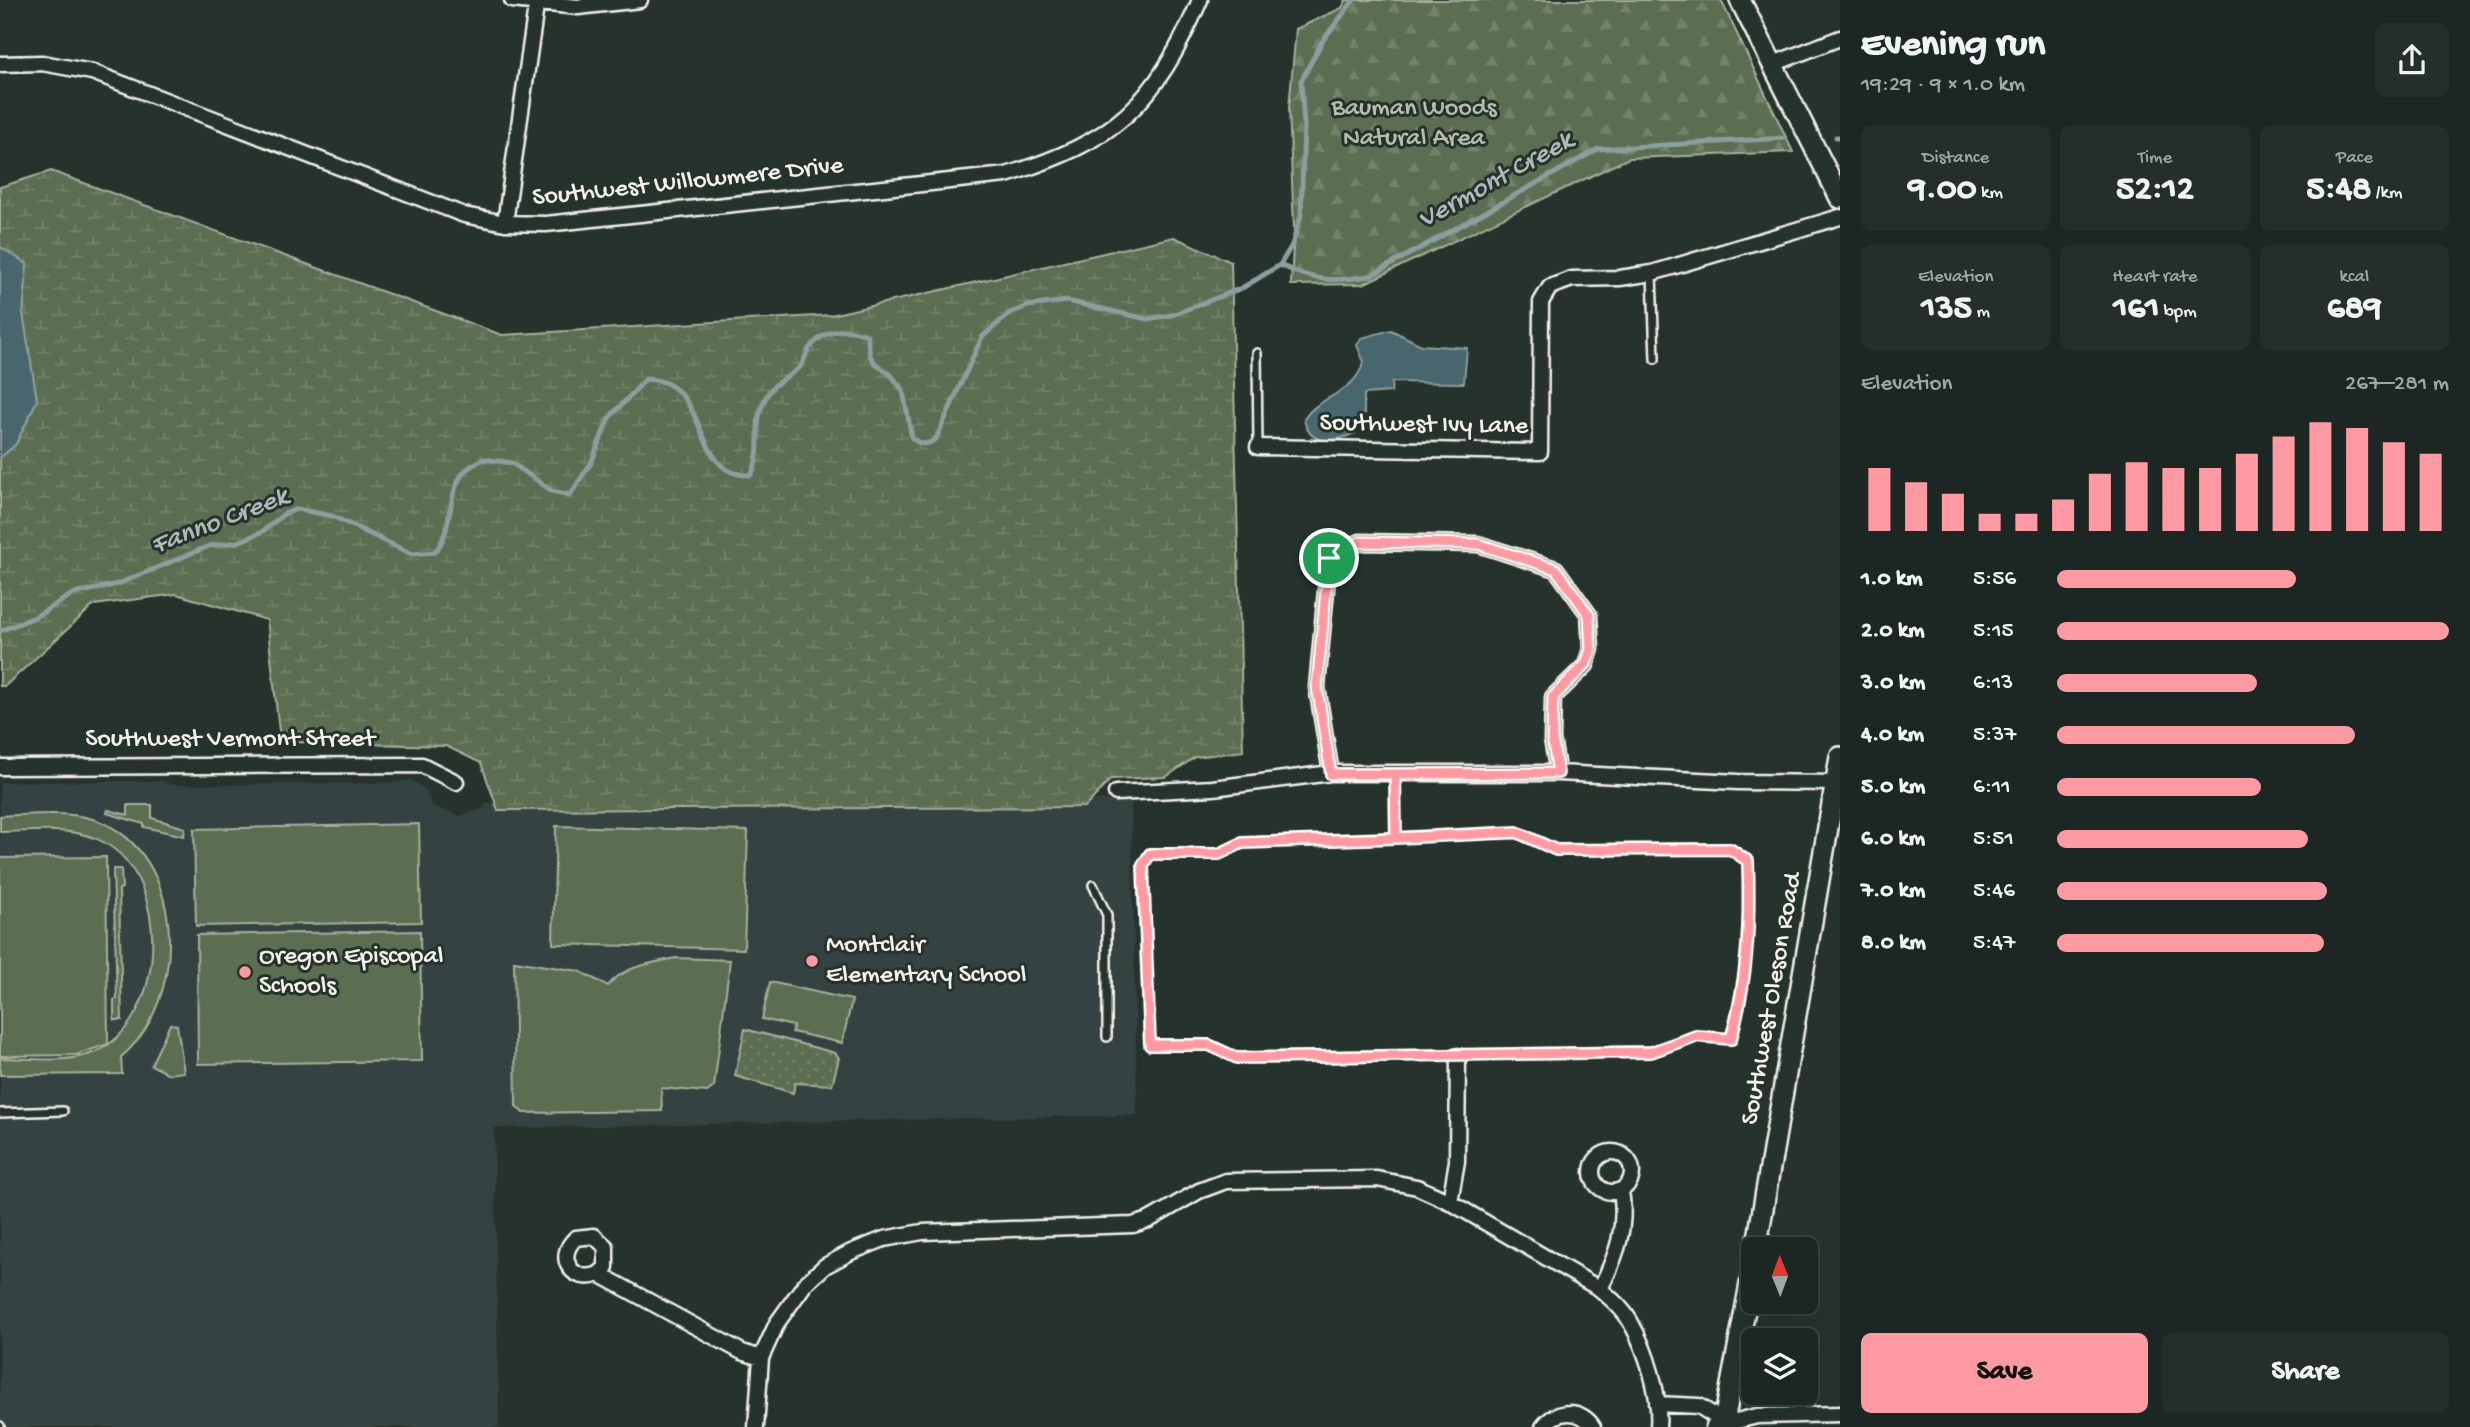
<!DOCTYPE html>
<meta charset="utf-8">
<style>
:root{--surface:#1c2622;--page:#252e2a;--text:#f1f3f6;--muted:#a0a5a5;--line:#3a4340;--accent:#ff9aa2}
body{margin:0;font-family:"Gochi Hand",sans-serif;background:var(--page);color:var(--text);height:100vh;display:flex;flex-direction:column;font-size:26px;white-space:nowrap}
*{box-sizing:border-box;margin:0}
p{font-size:23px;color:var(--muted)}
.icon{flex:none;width:38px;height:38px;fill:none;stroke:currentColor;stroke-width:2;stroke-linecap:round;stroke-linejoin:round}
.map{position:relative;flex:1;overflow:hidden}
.side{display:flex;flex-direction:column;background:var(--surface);width:630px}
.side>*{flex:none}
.needle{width:46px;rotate:359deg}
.tools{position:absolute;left:1741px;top:1237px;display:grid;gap:14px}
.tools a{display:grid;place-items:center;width:77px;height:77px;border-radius:10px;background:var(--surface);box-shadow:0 7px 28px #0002,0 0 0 2px var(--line);font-size:35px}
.pin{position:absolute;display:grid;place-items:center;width:60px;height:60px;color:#fff;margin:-30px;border:4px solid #fff;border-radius:50%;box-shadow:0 2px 7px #0007}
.round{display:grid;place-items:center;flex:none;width:74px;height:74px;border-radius:10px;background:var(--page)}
.summary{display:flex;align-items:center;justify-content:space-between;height:119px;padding:0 21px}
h1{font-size:38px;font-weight:800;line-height:52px}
.stats{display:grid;grid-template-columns:repeat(3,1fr);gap:10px;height:119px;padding:7px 21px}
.stats div{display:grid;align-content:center;border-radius:10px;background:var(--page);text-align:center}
.stats b{font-size:35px;font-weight:800}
.stats small{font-size:19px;font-weight:400}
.stats p{font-size:19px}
.chart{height:196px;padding:14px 21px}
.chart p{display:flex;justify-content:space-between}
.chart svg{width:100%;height:126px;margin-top:7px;stroke:var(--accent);stroke-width:6}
.action{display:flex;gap:14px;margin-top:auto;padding:14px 21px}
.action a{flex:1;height:80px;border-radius:10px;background:var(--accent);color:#111;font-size:28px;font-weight:800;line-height:80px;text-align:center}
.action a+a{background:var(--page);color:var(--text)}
ul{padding:0 21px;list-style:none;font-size:23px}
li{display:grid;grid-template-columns:112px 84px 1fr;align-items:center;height:52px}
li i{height:18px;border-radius:9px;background:var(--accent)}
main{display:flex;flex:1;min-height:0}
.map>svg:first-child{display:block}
.built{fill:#364242}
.grass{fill:#5b6e51;stroke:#a8b09c;stroke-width:2}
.forest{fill:url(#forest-firs);stroke:#a8b09c;stroke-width:2}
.wetland{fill:url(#wetland-marsh);stroke:#a8b09c;stroke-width:2}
.park{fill:url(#park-dots);stroke:#a8b09c;stroke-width:2}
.water{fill:#47666d;stroke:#8c9e9e;stroke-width:2}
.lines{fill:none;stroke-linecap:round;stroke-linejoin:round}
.stream{stroke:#8c9e9e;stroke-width:5}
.service-casing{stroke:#f4f1e8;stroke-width:12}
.minor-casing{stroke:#f4f1e8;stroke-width:19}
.secondary-casing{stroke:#f4f1e8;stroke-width:24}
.service{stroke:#26332d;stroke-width:7}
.minor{stroke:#26332d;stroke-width:14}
.secondary{stroke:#26332d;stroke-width:19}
.route-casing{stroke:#fff;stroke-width:14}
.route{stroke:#ff9aa2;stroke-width:9}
.poi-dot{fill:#ff9aa2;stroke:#26332d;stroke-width:2.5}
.labels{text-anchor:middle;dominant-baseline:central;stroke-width:6;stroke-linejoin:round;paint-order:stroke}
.park-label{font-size:26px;fill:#b7bdac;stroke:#26332d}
.street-label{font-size:26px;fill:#f4f1e8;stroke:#26332d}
.poi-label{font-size:26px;fill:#f4f1e8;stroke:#26332d;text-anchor:start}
.water-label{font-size:28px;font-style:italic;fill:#afb9b7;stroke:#26332d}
</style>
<main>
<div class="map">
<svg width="1840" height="1427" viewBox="0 0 1840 1427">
<defs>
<pattern id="forest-firs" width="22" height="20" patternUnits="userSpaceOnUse" patternTransform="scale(1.75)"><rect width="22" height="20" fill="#5b6e51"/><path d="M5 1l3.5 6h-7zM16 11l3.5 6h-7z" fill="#73836a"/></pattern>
<pattern id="wetland-marsh" width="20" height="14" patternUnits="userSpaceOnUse" patternTransform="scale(1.75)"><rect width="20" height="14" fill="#5b6e51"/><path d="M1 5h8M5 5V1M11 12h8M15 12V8" fill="none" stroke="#73836a"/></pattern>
<pattern id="park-dots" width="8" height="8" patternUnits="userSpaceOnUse" patternTransform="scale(1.75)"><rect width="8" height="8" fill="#5b6e51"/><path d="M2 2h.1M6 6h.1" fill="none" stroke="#73836a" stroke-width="1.8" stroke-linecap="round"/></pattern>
</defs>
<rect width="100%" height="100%" fill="#26332d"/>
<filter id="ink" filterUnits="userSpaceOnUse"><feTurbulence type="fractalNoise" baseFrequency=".0143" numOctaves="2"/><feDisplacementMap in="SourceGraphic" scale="14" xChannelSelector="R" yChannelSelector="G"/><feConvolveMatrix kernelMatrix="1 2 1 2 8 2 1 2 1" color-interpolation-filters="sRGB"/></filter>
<g filter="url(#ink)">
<path class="built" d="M411,780L425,789L432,806L459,816L485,808V803L1131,800L1137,1115L494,1128L499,1427H0V782L162,781L171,785L390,783Z"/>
<path class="grass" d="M128,805H152V818L185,828L184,836L144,827V824L107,813L108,810L128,815Z
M0,816C34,815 75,809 106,824C188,865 187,1002 121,1057L122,1074L0,1075V1058C29,1058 68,1064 95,1052C167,1021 172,881 105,843C74,825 34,832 0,832Z
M419,824L421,922L196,926L194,829Z
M556,826L748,831L744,949L553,944Z
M106,857L108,1044L76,1055L0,1056V858Z
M113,869H121L122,888L119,889L122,1020H114V1000L117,999Z
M420,931L422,1061L198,1064L197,935Z
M676,958L730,960L714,1087L707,1092L661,1088L662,1111L523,1113L516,1106L514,961L579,971L608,986C623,966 652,963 676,958Z
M770,982L852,1000L842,1043L792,1032L793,1026L762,1019Z
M170,1024L177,1025L184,1072L169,1074L151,1065Z"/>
<path class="forest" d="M1346,0H1721L1793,152L1629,158L1363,284L1291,285L1294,229L1289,108L1296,29L1342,8Z"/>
<path class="wetland" d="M51,171L502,335L831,315L1174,237L1231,262L1243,751L1195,757L1166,777L1111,779L1085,807L498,810L481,763L446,746L289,742L279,731L267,620L176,594L94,605L5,686H0V458L16,444L37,400L23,314L27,264L0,247V187Z"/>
<path class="park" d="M745,1029L835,1053L839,1058L832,1085L795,1083L793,1093L735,1076Z"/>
<path class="water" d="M0,247L27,264L23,314L37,400L16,444L0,458Z
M1391,330L1421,345L1467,348L1464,383L1392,382L1391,392L1364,394V413L1355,433C1335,442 1309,447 1304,419C1321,393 1352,397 1364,362L1357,345L1361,338Z"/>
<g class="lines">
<path class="stream" d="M1836,137H1840
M1280,265C1316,282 1331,282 1370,276L1598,149L1785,138
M0,631L35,617L73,594L118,584L209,546L238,542L262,532L284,514L297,509L332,516L412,554L435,552C453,532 446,495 464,472C468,467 477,463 483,459L512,463L552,491L570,495L591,463L609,418L646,379C653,380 662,380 668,384C708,405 697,477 751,475C764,449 753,427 762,406C772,380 782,383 799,368C804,364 805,355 809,349C824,329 845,327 867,335L870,356L875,363L892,376L903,391L912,438C921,445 926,446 936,439L982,337L1010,313L1028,306L1067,301L1147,319L1172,315L1242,288L1280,265L1292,245L1301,216L1304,125L1301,81L1323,40L1354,0"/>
<g class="service-casing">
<path id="service" d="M1652,273L1655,359
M1257,353L1258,447
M1395,773L1396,838
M1517,833L1556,850L1730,849L1748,861C1750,923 1748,979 1731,1039L1696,1036L1652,1052L1237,1058L1209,1045H1150L1143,865L1150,854H1219L1242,843Z
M1093,885L1107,915V1037
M0,1113L63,1111
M0,1426V1427"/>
</g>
<g class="minor-casing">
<path id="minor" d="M512,0L578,7L640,0
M0,64L42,63L92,72L464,215L505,223L546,224L1006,175C1116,141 1154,106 1200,0
M1773,64L1840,38
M505,223L537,0
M1258,447L1540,452L1541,302L1550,287L1572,279L1620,278L1652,273L1840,217
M0,767L422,765L456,782
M1331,773L1317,687L1329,558L1360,542L1478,544L1556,569L1589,615L1591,649L1586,665L1553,697L1552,739L1558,773
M1116,793L1213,788L1331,773H1558L1738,782L1836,783
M1592 1172a20 20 0 1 1 40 0a20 20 0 1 1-40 0Z
M1450,1202L1457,1161L1458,1056
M599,1274L606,1267V1247L594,1236L576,1238C554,1257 573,1285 599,1274L742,1352L761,1358
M1600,1289C1617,1255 1627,1228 1621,1190
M1657,1404L1699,1406L1724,1422
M756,1427L761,1358L777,1323L805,1284L825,1266L851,1252L884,1239L922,1232L1133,1225L1149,1220L1199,1191L1226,1181L1377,1179L1417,1187L1450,1202L1600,1289C1611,1299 1623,1308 1630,1321C1646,1349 1661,1395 1658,1427
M1543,1427C1556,1409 1581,1408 1593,1427
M1713,1427L1757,1416L1840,1414"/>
</g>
<g class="secondary-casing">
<path id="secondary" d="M1740,0L1840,198
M1756,1250L1840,757
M1723,1427L1754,1263"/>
</g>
<use href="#service" class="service"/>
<use href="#minor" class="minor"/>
<use href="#secondary" class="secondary"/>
</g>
</g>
<g class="lines" filter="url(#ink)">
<g class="route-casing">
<path id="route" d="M1329,558L1317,687L1331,774H1395L1396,838L1242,843L1219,854H1150L1143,865L1150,1045H1209L1237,1058L1651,1052L1696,1036L1731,1039C1748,978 1750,924 1748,861L1730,849L1556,850L1517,832L1396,838L1395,774L1558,773L1552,738L1553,697L1586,664L1591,649L1589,615L1556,569L1478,544L1360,542L1329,558"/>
</g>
<use href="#route" class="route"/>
</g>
<g class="poi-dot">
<circle cx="812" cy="961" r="7"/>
<circle cx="245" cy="972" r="7"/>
</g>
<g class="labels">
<g class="park-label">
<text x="1414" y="109">Bauman Woods<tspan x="1414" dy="30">Natural Area</tspan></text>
</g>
<g class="street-label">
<text transform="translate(688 183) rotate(-6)">Southwest Willowmere Drive</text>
<text transform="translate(1424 426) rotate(1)">Southwest Ivy Lane</text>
<text x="230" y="740">Southwest Vermont Street</text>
<text transform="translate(1773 999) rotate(-80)">Southwest Oleson Road</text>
</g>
<g class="poi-label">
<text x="826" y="946">Montclair<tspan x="826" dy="30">Elementary School</tspan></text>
<text x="259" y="957">Oregon Episcopal<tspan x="259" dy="30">Schools</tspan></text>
</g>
<g class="water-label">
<text transform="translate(1496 181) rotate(-29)">Vermont Creek</text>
<text transform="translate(220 522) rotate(-21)">Fanno Creek</text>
</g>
</g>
</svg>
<div class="tools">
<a><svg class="needle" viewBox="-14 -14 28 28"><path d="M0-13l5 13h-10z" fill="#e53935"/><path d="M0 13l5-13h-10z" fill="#a0a5a5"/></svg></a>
<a><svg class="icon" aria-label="layers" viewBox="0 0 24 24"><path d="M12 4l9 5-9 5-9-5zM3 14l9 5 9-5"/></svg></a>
</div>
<div class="pin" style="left:1329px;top:558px;background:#1e9e55"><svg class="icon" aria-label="arrive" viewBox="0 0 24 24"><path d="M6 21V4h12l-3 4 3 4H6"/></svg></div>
</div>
<section class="side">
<div class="summary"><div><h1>Evening run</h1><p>19:29 · 9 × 1.0 km</p></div><a class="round"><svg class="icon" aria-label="share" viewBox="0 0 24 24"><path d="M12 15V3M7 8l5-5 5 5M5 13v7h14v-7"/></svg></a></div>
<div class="stats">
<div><p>Distance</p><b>9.00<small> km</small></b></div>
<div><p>Time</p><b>52:12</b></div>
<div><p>Pace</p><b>5:48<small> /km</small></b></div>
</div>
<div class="stats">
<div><p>Elevation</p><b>135<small> m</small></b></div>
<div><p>Heart rate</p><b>161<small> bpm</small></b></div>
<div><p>kcal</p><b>689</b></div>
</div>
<div class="chart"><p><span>Elevation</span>267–281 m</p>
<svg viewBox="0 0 160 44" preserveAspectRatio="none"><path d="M5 44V22M15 44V27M25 44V31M35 44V38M45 44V38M55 44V33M65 44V24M75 44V20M85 44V22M95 44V22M105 44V17M115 44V11M125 44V6M135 44V8M145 44V13M155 44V17"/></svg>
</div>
<ul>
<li><b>1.0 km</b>5:56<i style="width:61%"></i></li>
<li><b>2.0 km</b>5:15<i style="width:100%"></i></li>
<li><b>3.0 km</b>6:13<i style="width:51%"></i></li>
<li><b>4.0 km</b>5:37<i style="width:76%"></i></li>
<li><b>5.0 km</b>6:11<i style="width:52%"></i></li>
<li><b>6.0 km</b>5:51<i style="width:64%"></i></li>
<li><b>7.0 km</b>5:46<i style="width:69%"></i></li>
<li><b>8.0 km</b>5:47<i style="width:68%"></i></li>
</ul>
<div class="action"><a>Save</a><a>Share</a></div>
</section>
</main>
